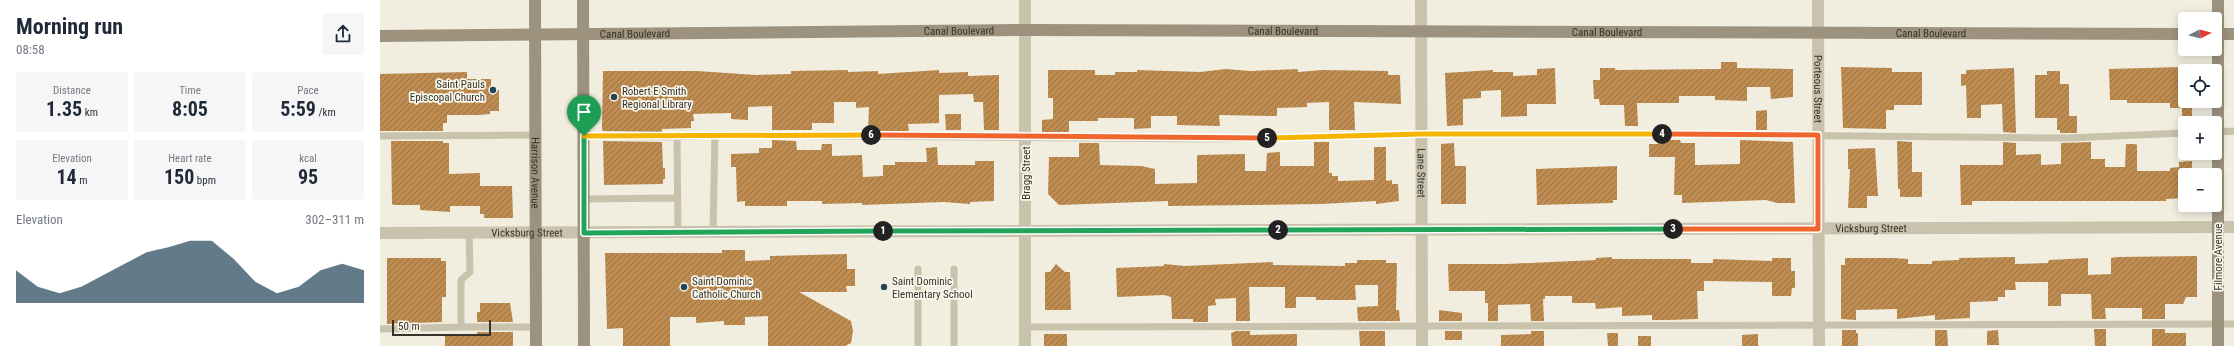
<!DOCTYPE html>
<meta charset="utf-8">
<style>
:root{--surface:#fff;--page:#f6f6f7;--text:#1f2937;--muted:#747a83;--accent:#224456}
body{margin:0;font-family:"Roboto Condensed",sans-serif;background:var(--page);color:var(--text);height:100vh;display:flex;flex-direction:column;font-size:15px;white-space:nowrap}
*{box-sizing:border-box;margin:0}
p{font-size:13px;color:var(--muted)}
.icon{flex:none;width:22px;height:22px;fill:none;stroke:currentColor;stroke-width:2;stroke-linecap:round;stroke-linejoin:round}
.map{position:relative;flex:1;overflow:hidden}
.details{display:flex;flex-direction:column;background:var(--surface);width:380px}
.details>*{flex:none}
.needle{width:26px;rotate:84deg}
.buttons{position:absolute;left:1798px;top:12px;display:grid;gap:8px}
.buttons a{display:grid;place-items:center;width:44px;height:44px;border-radius:4px;background:var(--surface);box-shadow:0 2px 10px #0003;font-size:20px}
.scale{position:absolute;left:12px;bottom:10px;width:99px;box-sizing:border-box;padding-left:4px;border:2px solid #37322a;border-top:0;font-size:11px;line-height:14px;white-space:nowrap;color:#37322a;-webkit-text-stroke:3px #f9f7ec;paint-order:stroke}
.pin{position:absolute;display:grid;place-items:center;width:34px;height:34px;color:#fff;margin:-41px -17px;border-radius:50% 50% 50% 0;rotate:-45deg;box-shadow:0 0 4px #0007}
.pin .icon{rotate:45deg}
.km{position:absolute;width:20px;height:20px;margin:-10px;border-radius:50%;background:#222;color:#fff;font-size:11px;line-height:20px;text-align:center}
.round{display:grid;place-items:center;flex:none;width:42px;height:42px;border-radius:4px;background:var(--page)}
.head{display:flex;align-items:center;justify-content:space-between;height:68px;padding:0 16px}
h1{font-size:22px;font-weight:700;line-height:30px}
.stats{display:grid;grid-template-columns:repeat(3,1fr);gap:6px;height:68px;padding:4px 16px}
.stats div{display:grid;align-content:center;border-radius:4px;background:var(--page);text-align:center}
.stats b{font-size:20px;font-weight:700}
.stats small{font-size:11px;font-weight:400}
.stats p{font-size:11px}
.chart{height:112px;padding:8px 16px}
.chart p{display:flex;justify-content:space-between}
.chart svg{width:100%;height:72px;margin-top:4px;fill:var(--accent);opacity:.7}
main{display:flex;flex:1;min-height:0}
.map>svg:first-child{display:block}
.building{fill:url(#building-hatch)}
.lines{fill:none;stroke-linecap:round;stroke-linejoin:round}
.lane{stroke:#c9c2ac;stroke-width:7}
.street{stroke:#c9c2ac;stroke-width:12}
.secondary{stroke:#9d927d;stroke-width:12}
.split-1-casing{stroke:#fff;stroke-width:8}
.split-2-casing{stroke:#fff;stroke-width:8}
.split-3-casing{stroke:#fff;stroke-width:8}
.split-4-casing{stroke:#fff;stroke-width:8}
.split-5-casing{stroke:#fff;stroke-width:8}
.split-6-casing{stroke:#fff;stroke-width:8}
.split-7-casing{stroke:#fff;stroke-width:8}
.split-1{stroke:#22a559;stroke-width:5}
.split-2{stroke:#22a559;stroke-width:5}
.split-3{stroke:#22a559;stroke-width:5}
.split-4{stroke:#f0652b;stroke-width:5}
.split-5{stroke:#f5b400;stroke-width:5}
.split-6{stroke:#f0652b;stroke-width:5}
.split-7{stroke:#f5b400;stroke-width:5}
.poi-dot{fill:#224456;stroke:#f9f7ec;stroke-width:1.5}
.labels{text-anchor:middle;dominant-baseline:central;stroke-width:3.5;stroke-linejoin:round;paint-order:stroke}
.street-label{font-size:11px;fill:#37322a;stroke:#f9f7ec}
.poi-label{font-size:11px;fill:#37322a;stroke:#f9f7ec;text-anchor:start}
</style>
<main>
<section class="details">
<div class="head"><div><h1>Morning run</h1><p>08:58</p></div><a class="round"><svg class="icon" aria-label="share" viewBox="0 0 24 24"><path d="M12 15V3M7 8l5-5 5 5M5 13v7h14v-7"/></svg></a></div>
<div class="stats">
<div><p>Distance</p><b>1.35<small> km</small></b></div>
<div><p>Time</p><b>8:05</b></div>
<div><p>Pace</p><b>5:59<small> /km</small></b></div>
</div>
<div class="stats">
<div><p>Elevation</p><b>14<small> m</small></b></div>
<div><p>Heart rate</p><b>150<small> bpm</small></b></div>
<div><p>kcal</p><b>95</b></div>
</div>
<div class="chart"><p><span>Elevation</span>302–311 m</p>
<svg viewBox="0 0 160 44" preserveAspectRatio="none"><path d="M0 44V24L10 34L20 38L30 34L40 27L50 20L60 13L70 10L80 6L90 6L100 17L110 31L120 38L130 34L140 24L150 20L160 24V44z"/></svg>
</div>
</section>
<div class="map">
<svg width="1854" height="346" viewBox="0 0 1854 346">
<defs>
<pattern id="building-hatch" width="6" height="6" patternUnits="userSpaceOnUse"><rect width="6" height="6" fill="#be8b51"/><path d="M-1 1l2-2M0 6l6-6M5 7l2-2" fill="none" stroke="#9b7243"/></pattern>
</defs>
<rect width="100%" height="100%" fill="#f1eedf"/>
<path class="building" d="M1341,62H1357V68L1413,69V97L1391,99L1390,87H1367V101L1335,100V96H1299V103H1257L1258,126H1245L1244,105H1220L1219,99H1214L1213,80H1220V68H1235V70L1341,69Z
M1461,67L1512,68V72H1542V105H1514V110H1506V129L1463,128Z
M1800,67V72H1805V101H1812V123H1802V108H1790V103H1747V100H1730L1729,69Z
M1175,68L1176,104H1147V116L1121,117V90L1101,91V98L1083,99V125L1067,126L1065,73L1113,70V72H1133V76L1157,75V69Z
M1634,68L1636,133L1623,132L1622,104L1601,105V118H1587L1586,85L1581,86V74H1586V70Z
M846,69L870,71L918,69V72L942,70L1008,71V75H1020L1021,104L974,102L975,130H949V102L927,103V107L897,108V116L839,115L840,126L797,125V116H771V128L754,129V118H718V121H689V132H662V120L673,119V98H668V70H715V75H735V72H757V70L820,72Z
M468,70V72L498,71V74L559,70V73L588,72V76L619,75V130H604L603,102H594L593,94L559,95V123L528,124L529,131H488L489,107L476,108V102H454V123H432V130H392V106L368,107V120L351,119V113L313,114L314,121H311V128L282,129V132L223,131L222,129L223,71H317L376,75L411,74V71Z
M1667,71H1680V84H1689V116H1697V133H1680V130H1677V118H1655V75H1667Z
M87,72V79H111V90H119V111H110V114L99,115H67V123H63V131H0V74Z
M1387,110V130H1376V111Z
M565,114H581V130H566Z
M392,140L416,141L417,150H441L442,144H452V156L482,155L483,177L503,176V165H515V162H547L546,148L557,147L558,165H595V161H614V201L590,202V204L564,202L482,205V203L442,204V201H407V206H365V201L357,202L356,167H351V154L379,153V148H392Z
M1285,140H1300L1301,143H1315V165L1360,164V140L1413,142L1415,203H1397L1386,200L1302,203V195H1294L1295,157H1269V144H1277Z
M11,141H63V143H69V174L100,173V186H132L133,218H104V214H100V206H70V212L40,210V205H14L12,204Z
M223,141L282,142L283,168H285V179H283V184L224,185Z
M1517,141L1532,142V172H1542V197H1520V189H1518Z
M934,142H949V173H952V176H958V181L994,180V147H1006V181L1012,180V184H1018L1019,201L996,204V201L941,204L788,206V201L679,205L668,194L669,157H699V143H719L720,165L761,166L775,169V184L817,183V155L865,154V171H886L887,153L900,152V166H934Z
M1623,142L1636,143V155L1661,154V165L1681,164V143L1711,142V159H1725V167H1745L1746,144H1755L1757,145V171H1790V168L1799,167V162L1812,161V175H1805V198L1786,199V201H1592V205H1581L1580,165H1623Z
M1074,143L1075,166H1086V204H1061V144Z
M1495,148L1498,196H1487V208H1468L1470,169H1468V149Z
M1237,166V200H1233V203L1157,205L1156,169Z
M342,250H365V261L390,260V256L467,254V269H475V286H466L467,292H419L471,321L473,331L471,343L465,346H388V316L365,317V325H344V321L316,323V317H290V346H243V328L227,329L225,253H342Z
M1817,256V297H1806L1803,304H1785V319H1762V308H1725L1726,319H1712L1711,294H1681V306H1668V282H1635L1636,290H1625V297H1618V301L1590,302V318L1555,320V315L1517,319V309L1476,310V320L1461,319V265H1465V258H1514L1528,259V264H1552V261L1579,260V258L1635,257V264L1668,263L1669,260L1708,258V275L1731,274V258L1737,257Z
M1232,257V259H1311V263H1333V259L1392,261V258H1411V271H1415V288H1412L1411,296H1392V282L1324,281V291H1317L1318,319L1288,320H1272V315L1242,316V307L1216,309L1215,303H1192V296H1165V299H1163L1164,321H1151L1150,304L1118,305V321H1108V303H1105V291H1069L1068,264H1126L1216,260V258Z
M7,258H61V261H66V297H62V322L7,324Z
M977,260H1006V263H1017L1016,310H1019L1020,321H978L977,307L998,306V285H975L976,300H936V297H916V308H905V287H869L870,321H856V298L835,299L836,305L828,306V322H813V319H792L791,297L784,295L737,297L736,268L784,266V264L805,266L893,262V265L965,266V263H977Z
M676,264L685,272H690L691,310H665V272H670Z
M100,303H130L133,322H97V312H100Z
M1059,310L1082,313V321H1059Z
M1714,329H1726V346H1715Z
M1772,329H1785V333H1806V346H1772Z
M1462,330H1476V333H1478V346H1462Z
M1555,330H1567L1568,346H1555Z
M1618,330L1619,345H1607V331Z
M856,331H870V335L917,334V346H852L851,333Z
M979,331H1005V346H980Z
M1065,331H1082V340H1065Z
M1151,331H1164V346H1121V335L1151,334Z
M97,332H133V346H65V335H97Z
M1227,333H1238V346H1228Z
M664,334H687V346H664Z
M1378,334V346H1362V335Z
M1258,336H1271V346H1258Z"/>
<g class="lines">
<path class="lane" d="M1835,132L1854,131
M0,136L155,135
M203,136L297,137L298,232
M297,137L335,135L839,139L1041,134H1253L1688,138L1805,133
M204,199L297,198
M333,232L335,135
M89,233L90,272L81,280V327H156
M538,269V346
M574,269V346
M645,327L1854,324
M0,329L81,327"/>
<g class="street">
<path d="M645,0V346"/>
<path id="s1" d="M1041,0L1042,346"/>
<path id="s2" d="M1438,0L1439,346"/>
<path id="s3" d="M0,233L1854,227"/>
</g>
<g class="secondary">
<path id="s4" d="M155,0L156,346"/>
<path d="M203,0L204,346"/>
<path d="M1835,34H1854"/>
<path id="s5" d="M0,36L646,30L1805,34"/>
<path d="M1838,346V0"/>
</g>
</g>
<g class="lines">
<g class="split-1-casing">
<path id="split-1" d="M204,136V233L503,231"/>
</g>
<g class="split-2-casing">
<path id="split-2" d="M503,231L898,230"/>
</g>
<g class="split-3-casing">
<path id="split-3" d="M898,230L1293,229"/>
</g>
<g class="split-4-casing">
<path id="split-4" d="M1282,134L1438,135V229H1293"/>
</g>
<g class="split-5-casing">
<path id="split-5" d="M887,138L1041,134H1282"/>
</g>
<g class="split-6-casing">
<path id="split-6" d="M491,135L887,138"/>
</g>
<g class="split-7-casing">
<path id="split-7" d="M204,136L491,135"/>
</g>
<use href="#split-1" class="split-1"/>
<use href="#split-2" class="split-2"/>
<use href="#split-3" class="split-3"/>
<use href="#split-4" class="split-4"/>
<use href="#split-5" class="split-5"/>
<use href="#split-6" class="split-6"/>
<use href="#split-7" class="split-7"/>
</g>
<g class="poi-dot">
<circle cx="113" cy="90" r="4"/>
<circle cx="234" cy="97" r="4"/>
<circle cx="304" cy="287" r="4"/>
<circle cx="504" cy="287" r="4"/>
</g>
<g class="labels">
<g class="street-label">
<text stroke="none"><textPath href="#s5" startOffset="903">Canal Boulevard</textPath></text>
<text stroke="none"><textPath href="#s5" startOffset="579">Canal Boulevard</textPath></text>
<text stroke="none"><textPath href="#s5" startOffset="1227">Canal Boulevard</textPath></text>
<text stroke="none"><textPath href="#s5" startOffset="1551">Canal Boulevard</textPath></text>
<text stroke="none"><textPath href="#s5" startOffset="255">Canal Boulevard</textPath></text>
<text stroke="none"><textPath href="#s2" startOffset="89">Porteous Street</textPath></text>
<text stroke="none"><textPath href="#s4" startOffset="173">Harrison Avenue</textPath></text>
<text transform="translate(646 173) rotate(-90)">Bragg Street</text>
<text stroke="none"><textPath href="#s1" startOffset="173">Lane Street</textPath></text>
<text stroke="none"><textPath href="#s3" startOffset="1491">Vicksburg Street</textPath></text>
<text stroke="none"><textPath href="#s3" startOffset="147">Vicksburg Street</textPath></text>
<text transform="translate(1838 257) rotate(-90)">Filmore Avenue</text>
</g>
<g class="poi-label">
<text x="105" y="84" text-anchor="end">Saint Pauls<tspan x="105" dy="13">Episcopal Church</tspan></text>
<text x="242" y="91">Robert E Smith<tspan x="242" dy="13">Regional Library</tspan></text>
<text x="312" y="281">Saint Dominic<tspan x="312" dy="13">Catholic Church</tspan></text>
<text x="512" y="281">Saint Dominic<tspan x="512" dy="13">Elementary School</tspan></text>
</g>
</g>
</svg>
<div class="buttons">
<a><svg class="needle" viewBox="-14 -14 28 28"><path d="M0-13l5 13h-10z" fill="#e53935"/><path d="M0 13l5-13h-10z" fill="#747a83"/></svg></a>
<a><svg class="icon" aria-label="locate" viewBox="0 0 24 24"><circle cx="12" cy="12" r="6"/><path d="M12 2v4M12 18v4M2 12h4M18 12h4"/></svg></a>
<a>+</a>
<a>−</a>
</div>
<div class="scale">50 m</div>
<div class="pin" style="left:204px;top:136px;background:#1e9e55"><svg class="icon" aria-label="arrive" viewBox="0 0 24 24"><path d="M6 21V4h12l-3 4 3 4H6"/></svg></div>
<b class="km" style="left:503px;top:231px">1</b>
<b class="km" style="left:898px;top:230px">2</b>
<b class="km" style="left:1293px;top:229px">3</b>
<b class="km" style="left:1282px;top:134px">4</b>
<b class="km" style="left:887px;top:138px">5</b>
<b class="km" style="left:491px;top:135px">6</b>
</div>
</main>
